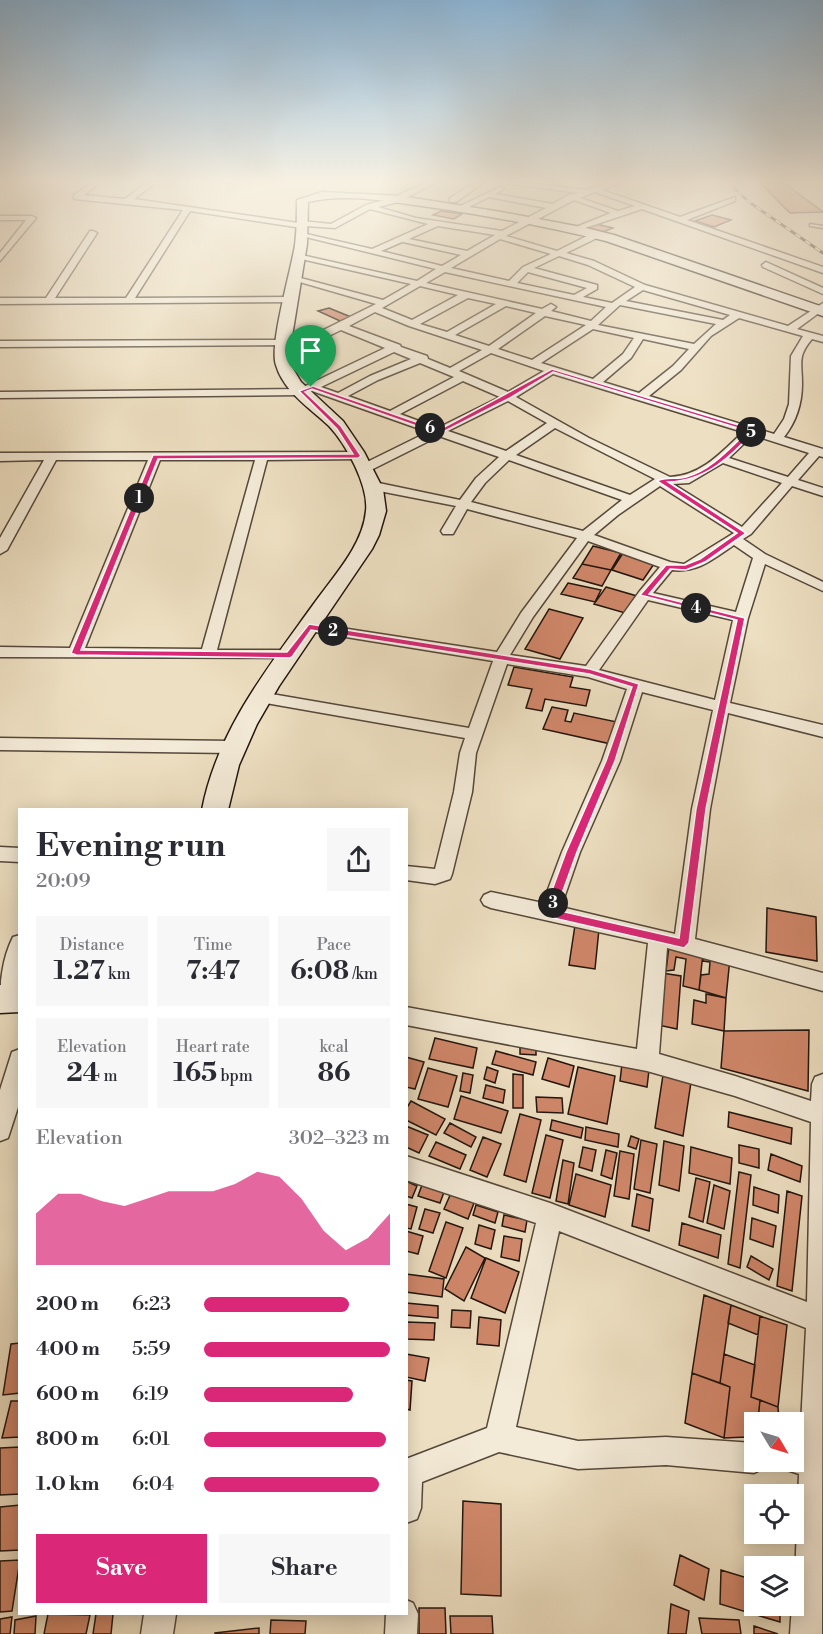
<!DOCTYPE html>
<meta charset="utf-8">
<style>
:root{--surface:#fff;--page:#f7f7f7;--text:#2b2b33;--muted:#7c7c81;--accent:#db2777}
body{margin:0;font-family:"Libre Bodoni",serif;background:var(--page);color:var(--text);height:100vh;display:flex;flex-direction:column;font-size:22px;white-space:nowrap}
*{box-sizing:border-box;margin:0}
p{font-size:20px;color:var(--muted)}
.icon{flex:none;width:33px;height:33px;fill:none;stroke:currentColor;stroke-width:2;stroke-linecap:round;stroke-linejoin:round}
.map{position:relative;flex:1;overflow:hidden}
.side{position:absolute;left:18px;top:808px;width:390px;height:807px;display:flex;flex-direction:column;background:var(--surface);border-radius:0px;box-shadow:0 3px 15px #0003}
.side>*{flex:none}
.needle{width:39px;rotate:128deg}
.buttons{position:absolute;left:744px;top:1412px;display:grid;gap:12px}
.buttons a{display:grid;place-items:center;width:60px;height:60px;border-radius:0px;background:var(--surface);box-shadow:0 3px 15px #0003;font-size:30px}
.pin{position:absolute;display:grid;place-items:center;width:51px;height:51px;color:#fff;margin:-62px -26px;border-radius:50% 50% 50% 0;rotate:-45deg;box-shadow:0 0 6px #0007}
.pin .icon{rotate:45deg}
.km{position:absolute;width:30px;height:30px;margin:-15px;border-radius:50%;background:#222;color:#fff;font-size:16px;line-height:30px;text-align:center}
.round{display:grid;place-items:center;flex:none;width:63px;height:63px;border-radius:0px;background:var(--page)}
.head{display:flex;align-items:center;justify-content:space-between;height:102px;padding:0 18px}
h1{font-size:33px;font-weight:800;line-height:45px}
.metrics{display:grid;grid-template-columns:repeat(3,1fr);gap:9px;height:102px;padding:6px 18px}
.metrics div{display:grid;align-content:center;border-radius:0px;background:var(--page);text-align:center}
.metrics b{font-size:26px;font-weight:800}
.metrics small{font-size:16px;font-weight:400}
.metrics p{font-size:16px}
.chart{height:168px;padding:12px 18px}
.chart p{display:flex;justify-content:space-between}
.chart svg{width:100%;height:108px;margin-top:6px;fill:var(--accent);opacity:.7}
.button{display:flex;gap:12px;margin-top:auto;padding:12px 18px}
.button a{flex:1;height:69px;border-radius:0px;background:var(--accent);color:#fff;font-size:24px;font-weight:800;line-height:69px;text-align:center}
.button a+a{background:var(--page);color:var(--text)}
ul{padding:0 18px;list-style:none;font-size:20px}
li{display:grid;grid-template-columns:96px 72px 1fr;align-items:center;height:45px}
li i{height:15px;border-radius:8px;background:var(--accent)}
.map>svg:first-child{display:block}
.building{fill:#d0876a;stroke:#22150e;stroke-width:1.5}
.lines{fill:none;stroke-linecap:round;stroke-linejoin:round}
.lane-casing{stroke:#55483b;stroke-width:3}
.street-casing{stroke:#55483b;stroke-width:3}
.secondary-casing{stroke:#22150e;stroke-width:3}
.lane{fill:#f3ead7;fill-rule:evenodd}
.street{fill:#f3ead7;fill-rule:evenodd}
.secondary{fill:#f3ead7;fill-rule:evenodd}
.rail-casing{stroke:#22150e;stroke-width:3}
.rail{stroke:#f3ead7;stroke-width:2;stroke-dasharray:6;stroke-linecap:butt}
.route{fill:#db2777;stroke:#fff;stroke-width:1.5;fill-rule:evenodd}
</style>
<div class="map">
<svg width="823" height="1634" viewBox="0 0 823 1634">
<rect width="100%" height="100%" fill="#eddfc1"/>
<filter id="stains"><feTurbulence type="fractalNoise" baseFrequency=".00333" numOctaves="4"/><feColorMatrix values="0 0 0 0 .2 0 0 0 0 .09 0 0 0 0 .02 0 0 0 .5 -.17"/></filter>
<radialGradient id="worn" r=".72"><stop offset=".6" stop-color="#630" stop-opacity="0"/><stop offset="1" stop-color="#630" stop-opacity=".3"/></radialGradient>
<path class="building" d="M760,183H784L823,212L790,213Z
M441,211L462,214L454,219L433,215Z
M712,215L731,220L714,227L695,221Z
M596,224L613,228L603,232L587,228Z
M329,308L351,317L340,321L318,311Z
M593,546L621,553L611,570L582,564Z
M623,553L654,564L643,580L612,570Z
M582,564L611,570L602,586L573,578Z
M568,583L601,590L595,602L561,594Z
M606,587L637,596L625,613L594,604Z
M549,609L583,618L560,659L525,649Z
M514,667L573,677L570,687L590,690L586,706L545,699L542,711L526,708L532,689L508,685Z
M552,707L568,710L565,721L571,722L574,713L617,722L611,744L543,729Z
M767,908L816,917L817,961L766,952Z
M575,925L599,929L595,969L569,965Z
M669,946L703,953L699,990L683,986L686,959L676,957L674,970L666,971Z
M703,953L730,958L726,998L699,990L701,975L709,974L710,962L703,961Z
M662,973L681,976L677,1029L658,1025Z
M706,994L726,998L724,1031L692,1024L694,1000L706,1003Z
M809,1030L808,1091L721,1068L724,1031Z
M435,1038L477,1048L473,1068L429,1059Z
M520,1046L536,1047V1055L520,1054Z
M496,1051L536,1062L533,1075L492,1064Z
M406,1057L424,1062L415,1089L406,1087Z
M548,1058L574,1066L569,1087L542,1079Z
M622,1064L649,1070L647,1087L620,1081Z
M487,1067L498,1071L495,1083L484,1079Z
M578,1067L615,1076L607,1124L568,1114Z
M428,1068L457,1076L448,1107L418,1099Z
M463,1073L473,1075L470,1093L460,1091Z
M513,1074L523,1075V1108H513Z
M663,1075L691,1082L683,1136L655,1128Z
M486,1085L505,1090L503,1103L483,1098Z
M461,1096L508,1111L501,1133L454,1119Z
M536,1097L562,1098L563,1113L537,1112Z
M411,1101L445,1119L436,1135L406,1120V1109Z
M729,1112L792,1128L791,1144L728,1127Z
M520,1114L541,1120L526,1182L504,1175Z
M552,1120L583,1128L581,1138L550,1130Z
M450,1123L476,1137L471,1147L444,1133Z
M406,1126L428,1135L419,1153L406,1147Z
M586,1127L619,1134L618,1147L585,1140Z
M546,1135L563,1140L550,1198L532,1193Z
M631,1136L639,1139L636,1149L628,1146Z
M483,1137L501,1144L487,1177L470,1170Z
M641,1140L657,1144L650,1193L634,1189Z
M664,1141L684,1146L679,1191L659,1185Z
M436,1142L466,1155L460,1169L429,1156Z
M739,1145L759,1149V1168L739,1163Z
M583,1147L596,1150L592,1171L579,1167Z
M691,1147L732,1158L730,1184L689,1173Z
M606,1150L617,1153L612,1179L601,1175Z
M620,1151L634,1154L629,1199L614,1196Z
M771,1154L802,1166L800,1182L768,1170Z
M563,1160L574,1163L568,1204L556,1201Z
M739,1172L751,1175L740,1268L728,1264Z
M576,1174L611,1185L605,1217L569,1205Z
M696,1178L710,1182L703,1222L689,1217Z
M406,1181L417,1186L412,1198L406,1196Z
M422,1185L444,1192L440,1203L418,1196Z
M714,1185L730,1191L724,1229L707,1223Z
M754,1187L779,1195L778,1213L753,1205Z
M787,1191L802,1196L792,1291L777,1286Z
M451,1193L474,1203L468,1219L444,1209Z
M637,1194L653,1199L649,1231L632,1226Z
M406,1204L417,1207L411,1229L406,1228Z
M476,1205L498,1212L495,1223L473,1215Z
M425,1209L440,1213L433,1233L419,1229Z
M504,1215L527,1220L525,1232L502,1226Z
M752,1218L776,1226L773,1247L750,1239Z
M446,1222L463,1228L446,1278L429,1271Z
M682,1223L721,1235L718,1258L679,1245Z
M479,1225L495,1230L491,1249L475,1244Z
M406,1231L423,1236L418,1254L406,1251Z
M504,1236L522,1239L519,1261L501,1257Z
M466,1247L485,1258L464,1301L445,1289Z
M751,1256L773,1269L769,1280L747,1267Z
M486,1258L519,1272L505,1313L471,1298Z
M406,1274L444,1279L442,1297L406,1292Z
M704,1295L731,1305L720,1383L692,1373Z
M406,1303L438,1306V1318L406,1315Z
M731,1305L760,1316L758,1335L728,1323Z
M452,1310L471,1311L470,1328L451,1327Z
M760,1316L787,1325L778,1407L751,1397Z
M479,1317L501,1320L499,1346L477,1344Z
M406,1322L435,1323L434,1340L406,1339Z
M20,1343V1393L3,1395L11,1344Z
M406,1354L429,1358L425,1381L406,1377Z
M724,1354L755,1365L751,1397L760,1400L758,1420L748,1415L747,1437L724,1438L730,1387L720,1383Z
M692,1373L730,1387L724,1438L685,1423Z
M406,1380L412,1381L410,1410L406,1409Z
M760,1400L778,1407L779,1422H754V1438L747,1437L748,1415L758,1420Z
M11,1401H20V1437L2,1438Z
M20,1447V1494L0,1495V1448Z
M463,1501L501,1504V1596L461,1594Z
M20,1505V1550L0,1551V1507Z
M680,1555L709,1569L704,1600L674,1585Z
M20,1560L12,1611L0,1612V1561Z
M721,1570L754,1580V1605H780V1622L720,1604Z
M671,1604L689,1611L686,1634H668Z
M419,1608H445L446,1634H419Z
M48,1614L90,1615L86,1634H44Z
M96,1614H113L111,1634H93Z
M36,1616L35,1634H14L15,1620Z
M450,1616H492L493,1634H451Z
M12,1617L10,1634H0V1619Z
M699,1618L739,1620L741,1634H702Z
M271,1620L306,1621L305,1634H270Z
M754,1626L778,1634H754Z
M259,1628V1634H215V1633Z"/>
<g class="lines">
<g class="lane-casing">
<path id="lane" d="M810,224L823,226V228L810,226Z"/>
</g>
<g class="street-casing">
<path id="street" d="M91,183H99L84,195L125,199L146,183H155L134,199L298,223L302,221L331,224L366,205L392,198L425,183H435L398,202L378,207L416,218L502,231L546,208L489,197L461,211L454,209L500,187L504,189L495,194L553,204L568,195L580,193L503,183H528L587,190L608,183H619L602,190L680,217L735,197V201L687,220L823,267V273L642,209L576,231V227L611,213L574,200L506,236L557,251L595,232H601V236L566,253L594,261L645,285L788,326L823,303V310L797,329L823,336V342L812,339C797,357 802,362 802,384C802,403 796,422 784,437L823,449V457L819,456L798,480L823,488V496L792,486L751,534L743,539L765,554L823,582V591L765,564L748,618L730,703L823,725V737L728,713L710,809L695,939L823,973V991L667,948L659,1054L735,1076L811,1101L812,1084L815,1077L823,1074L822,1634H790L792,1605H794L799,1474L784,1469L780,1461H794V1445L800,1444L806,1328L559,1231L516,1427L578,1441L666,1437L754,1443V1461H767L764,1468L754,1473L666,1465L578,1469L499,1452L422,1482L421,1508L417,1519L406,1523V1459L487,1428L536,1223L406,1180V1156L550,1203L807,1302L811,1122L735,1096L647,1071L406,1025V1007L637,1049L648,943L491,908L484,905L481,900L484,895L491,892L543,903L562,852L602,761L627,689L588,677L507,664L476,753L472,792L452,874L450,879L435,884L406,880V866L435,869L454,792L460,753L465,738L260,702L252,697L260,692L469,728L493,661L309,631L302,627L309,623L497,652L521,613L577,538L467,509L453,534H443L441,531L456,506L374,490L368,486L374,482L460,500L476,478L499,457L439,436L369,471H361V465L428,432L312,391L301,395L0,398V392L299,389L385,348L341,330L285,357H277V353L376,304L293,280V276L383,300L411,284L297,258V254L417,281L436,269L298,235L302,233L372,249L428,224L370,209L335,228L306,226L302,228L190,211L135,298L292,297L295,298V302L0,304V298H46L90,231H93L97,233L55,298H126L183,210L74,199V195ZM595,192L635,206L618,211L580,198ZM438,226L495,235L467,251L409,239ZM500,239L551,254L523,267L509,281L451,268ZM402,242H403L461,255L442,266L381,251ZM559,256L588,265L635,287L612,303L583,297L597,289V285L534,268ZM445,272L606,307L591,321L551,311L556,307L551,304L542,309L426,283ZM528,272L587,288L574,295L517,283ZM420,286L458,295L412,320L382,308ZM643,290L730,315L723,320L626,301ZM468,298L496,304L447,332L420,324ZM620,305L716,324L694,344L598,325ZM506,306L536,313L489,346L455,335ZM375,312L409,326L482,350L450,368L428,359L427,356L401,347L400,345L349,326ZM545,316L586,325L532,360L498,349ZM739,318L803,336L791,356L789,404L784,419L774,434L649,396L681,370L711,336ZM593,329L634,338L623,354L593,379L541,363ZM643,339L689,349L673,366L639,393L603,382L631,358ZM394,352L411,359L370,376L338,393L321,387ZM491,353L544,371L508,392L459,371ZM420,363L454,377L390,411L348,396L378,380ZM553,374L743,432C722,452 701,476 670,477L589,438L516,397ZM463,381L500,397L438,428L400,414ZM508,401L547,423L506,451L448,431ZM555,428L655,479L630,495L516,455ZM753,435L809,453L788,477L729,458ZM509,460L622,500L583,531L471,502L485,483ZM723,463L782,483L742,527L673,484L689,483ZM660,486L734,533L684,564L670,562L594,535L618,515ZM588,541L660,567L639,592L586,666L510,655L533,617ZM734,545L753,558L736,612L653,593L672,570C698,573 713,559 734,545ZM648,600L733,620L715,700L599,670ZM642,692L713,710L692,809L675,934L561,907L580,852L620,761Z
M474,183H483L456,202H450V198Z
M0,216H32L36,218L0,261V253L26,220H0Z
M766,262L823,288V294L763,267L762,265Z
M284,340L289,343L287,345L0,347V341Z
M358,452L362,453V459L267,460L217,650H289L294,652L297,655L294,658L0,657V647L70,648L148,460H56L7,550L0,554V538L44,460L0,461V453ZM160,460H255L202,649L85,648Z
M0,738L232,741L238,743L240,747L238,751L232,753L0,750Z
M0,847L20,848V862L0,861Z
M20,935V981L11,1005L4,1008L0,1007C0,982 2,959 13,937Z
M20,1049V1101L8,1138L0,1141V1090L12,1052Z
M406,1600L413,1603L418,1614L417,1634H385L386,1614H406Z
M144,1614H176L173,1634H141Z"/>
</g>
<g class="secondary-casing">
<path id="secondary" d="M322,192L401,196L501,212L586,228L614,235L823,307V316L606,241C545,226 484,215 422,206C386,201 344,193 308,202L307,244L289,355L292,367L301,382L343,421L364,452L383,489L386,511L379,535L372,549L279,686L257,724L239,765L228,810H202C217,731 267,669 313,605C332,578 363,546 366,511C369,486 346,444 329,426C310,408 284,392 276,365C269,345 291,271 295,245C297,230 297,215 297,200Z
M20,984V1012L0,1013V985Z"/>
</g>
<use href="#lane" class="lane"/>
<use href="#street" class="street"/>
<use href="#secondary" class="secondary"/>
<g class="rail-casing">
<path id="rail" d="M729,183L749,202L823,253"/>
</g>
<use href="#rail" class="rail"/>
</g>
<linearGradient id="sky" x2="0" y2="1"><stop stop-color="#8bb6d8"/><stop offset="0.44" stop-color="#f7f1e3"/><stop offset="1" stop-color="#f7f1e3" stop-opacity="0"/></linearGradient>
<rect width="823" height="412" fill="url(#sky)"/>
<path class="route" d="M552,369L755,430C731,457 705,481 668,482L746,533L705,562L686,570L670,569L649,594L745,618L706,809L689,943L684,948L549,917L544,912L566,852L606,761L632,687L589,674L311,630L292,657L289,658L76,655L71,653L153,455L353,454L337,429L299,391L313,386L439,430ZM553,372L748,431C730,448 710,471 686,477C676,480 666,476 657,481L737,533L700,559L685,565H666L640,595L737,620L696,809L679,938L556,910L577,852L615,761L639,684L590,669L309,624L287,652L81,650L158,459L358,458L361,456L341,426L305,392L312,389L439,434L510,398Z"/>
<rect width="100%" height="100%" filter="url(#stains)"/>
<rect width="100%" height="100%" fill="url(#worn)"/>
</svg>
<div class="buttons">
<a><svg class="needle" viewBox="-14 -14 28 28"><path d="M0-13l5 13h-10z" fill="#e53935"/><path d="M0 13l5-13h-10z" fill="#7c7c81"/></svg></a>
<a><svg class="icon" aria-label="locate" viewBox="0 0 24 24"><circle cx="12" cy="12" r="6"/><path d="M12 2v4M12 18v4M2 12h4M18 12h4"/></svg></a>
<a><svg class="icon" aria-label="layers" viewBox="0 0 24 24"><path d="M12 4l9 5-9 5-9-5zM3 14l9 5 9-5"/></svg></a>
</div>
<div class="pin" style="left:311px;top:387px;background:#1e9e55"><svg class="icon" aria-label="arrive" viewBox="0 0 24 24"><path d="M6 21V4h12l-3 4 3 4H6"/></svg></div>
<b class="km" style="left:139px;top:498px">1</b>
<b class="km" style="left:333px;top:631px">2</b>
<b class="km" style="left:553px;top:903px">3</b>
<b class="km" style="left:696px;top:608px">4</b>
<b class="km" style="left:751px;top:432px">5</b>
<b class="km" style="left:430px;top:428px">6</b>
<section class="side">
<div class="head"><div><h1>Evening run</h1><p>20:09</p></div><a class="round"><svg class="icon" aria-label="share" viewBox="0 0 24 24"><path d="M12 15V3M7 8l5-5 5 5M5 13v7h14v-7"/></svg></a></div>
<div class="metrics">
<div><p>Distance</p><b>1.27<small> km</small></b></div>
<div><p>Time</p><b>7:47</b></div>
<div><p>Pace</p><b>6:08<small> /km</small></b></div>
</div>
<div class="metrics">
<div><p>Elevation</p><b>24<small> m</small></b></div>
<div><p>Heart rate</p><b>165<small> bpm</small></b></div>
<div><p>kcal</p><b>86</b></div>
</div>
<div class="chart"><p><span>Elevation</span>302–323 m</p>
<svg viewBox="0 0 160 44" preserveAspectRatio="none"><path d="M0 44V23L10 15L20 15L30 18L40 20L50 17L60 14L70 14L80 14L90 11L100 6L110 8L120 17L130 30L140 38L150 33L160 23V44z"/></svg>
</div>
<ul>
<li><b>200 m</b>6:23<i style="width:78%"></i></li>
<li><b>400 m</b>5:59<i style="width:100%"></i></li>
<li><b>600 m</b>6:19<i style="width:80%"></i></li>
<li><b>800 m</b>6:01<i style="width:98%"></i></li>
<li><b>1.0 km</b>6:04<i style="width:94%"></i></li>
</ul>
<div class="button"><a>Save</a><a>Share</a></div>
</section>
</div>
